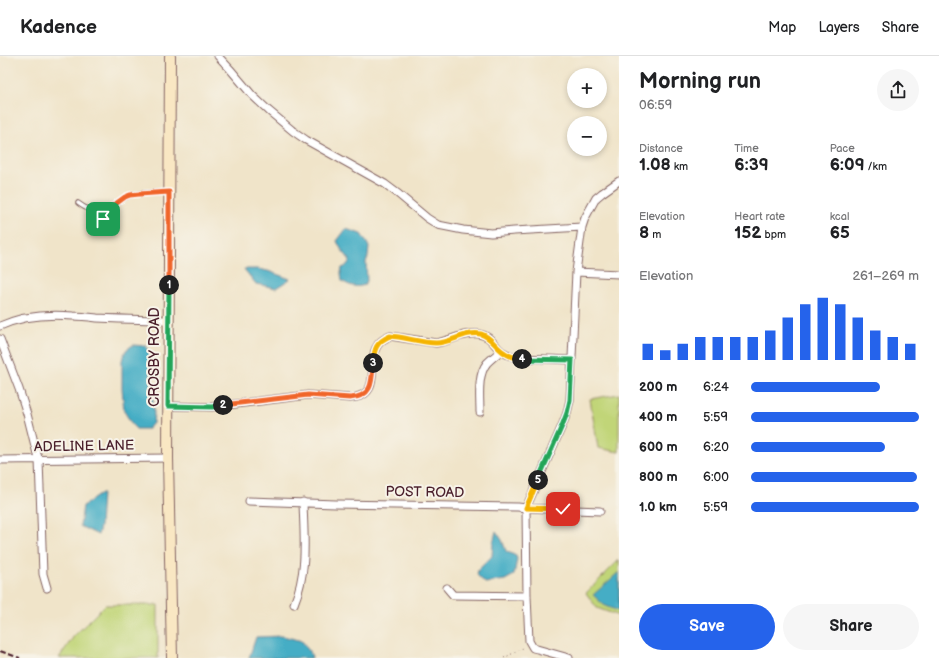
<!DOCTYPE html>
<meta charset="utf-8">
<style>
:root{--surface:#fff;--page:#f6f6f6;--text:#202124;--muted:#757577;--line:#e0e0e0;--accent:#2563eb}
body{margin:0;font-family:"Balsamiq Sans",sans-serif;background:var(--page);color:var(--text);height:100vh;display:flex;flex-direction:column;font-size:15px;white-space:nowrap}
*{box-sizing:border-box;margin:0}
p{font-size:13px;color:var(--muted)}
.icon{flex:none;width:22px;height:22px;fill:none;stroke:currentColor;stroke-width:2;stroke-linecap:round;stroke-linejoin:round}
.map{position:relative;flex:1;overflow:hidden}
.details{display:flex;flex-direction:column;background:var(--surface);width:320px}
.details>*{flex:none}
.buttons{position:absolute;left:567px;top:12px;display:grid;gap:8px}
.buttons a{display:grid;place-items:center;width:40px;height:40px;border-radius:50%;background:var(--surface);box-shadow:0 2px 6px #0003;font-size:20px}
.pin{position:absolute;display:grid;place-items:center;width:34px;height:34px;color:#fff;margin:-17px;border-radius:8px;box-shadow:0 2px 6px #0006}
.km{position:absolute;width:20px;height:20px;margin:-10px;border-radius:50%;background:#222;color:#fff;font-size:11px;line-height:20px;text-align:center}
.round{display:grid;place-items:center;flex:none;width:42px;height:42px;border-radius:21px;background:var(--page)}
.summary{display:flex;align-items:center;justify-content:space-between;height:68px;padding:0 20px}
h1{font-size:22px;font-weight:700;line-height:30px}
.metrics{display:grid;grid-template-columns:repeat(3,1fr);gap:6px;height:68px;padding:4px 20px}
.metrics div{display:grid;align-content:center}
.metrics b{font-size:17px;font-weight:700}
.metrics small{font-size:11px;font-weight:400}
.metrics p{font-size:11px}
.chart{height:112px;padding:8px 20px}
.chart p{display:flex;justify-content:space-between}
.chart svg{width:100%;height:72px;margin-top:4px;stroke:var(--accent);stroke-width:6}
.cta{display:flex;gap:8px;margin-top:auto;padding:8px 20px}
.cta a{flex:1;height:46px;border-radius:24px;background:var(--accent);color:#fff;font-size:16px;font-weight:700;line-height:46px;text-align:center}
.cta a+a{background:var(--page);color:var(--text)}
ul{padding:0 20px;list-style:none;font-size:13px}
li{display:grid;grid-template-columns:64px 48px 1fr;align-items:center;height:30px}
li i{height:10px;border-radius:5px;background:var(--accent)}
header{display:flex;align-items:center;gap:24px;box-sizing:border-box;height:56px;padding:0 20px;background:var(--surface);border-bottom:1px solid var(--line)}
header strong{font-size:19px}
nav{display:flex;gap:22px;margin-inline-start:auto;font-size:14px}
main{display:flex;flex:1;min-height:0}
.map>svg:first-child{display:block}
.green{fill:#c1d578;stroke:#867a52}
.water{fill:#45adc5;stroke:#486678}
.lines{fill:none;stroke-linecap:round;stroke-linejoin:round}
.lane-casing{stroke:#846462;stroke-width:5.5}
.street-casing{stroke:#846462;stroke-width:9}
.secondary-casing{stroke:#846462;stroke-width:12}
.path{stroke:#846462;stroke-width:1;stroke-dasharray:1 3;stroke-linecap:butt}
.lane{stroke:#fff;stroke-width:3.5}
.street{stroke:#fff;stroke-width:7}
.secondary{stroke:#f9e7c3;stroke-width:10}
.rail{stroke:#4a1f2b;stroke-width:2;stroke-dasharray:6 3;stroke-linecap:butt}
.split-1-casing{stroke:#fff;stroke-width:8}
.split-2-casing{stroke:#fff;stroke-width:8}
.split-3-casing{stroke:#fff;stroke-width:8}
.split-4-casing{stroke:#fff;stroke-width:8}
.split-5-casing{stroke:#fff;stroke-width:8}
.split-6-casing{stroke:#fff;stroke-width:8}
.split-1{stroke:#f0652b;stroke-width:5}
.split-2{stroke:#22a559;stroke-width:5}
.split-3{stroke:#f0652b;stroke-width:5}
.split-4{stroke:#f5b400;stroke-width:5}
.split-5{stroke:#22a559;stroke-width:5}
.split-6{stroke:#f5b400;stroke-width:5}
.labels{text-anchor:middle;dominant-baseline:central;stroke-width:4;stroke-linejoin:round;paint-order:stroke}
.street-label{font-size:14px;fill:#4a1f2b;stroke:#f7f3e8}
</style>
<header>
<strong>Kadence</strong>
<nav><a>Map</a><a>Layers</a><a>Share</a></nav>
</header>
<main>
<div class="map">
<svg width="619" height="602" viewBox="0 0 619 602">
<rect width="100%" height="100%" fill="#f7f3e8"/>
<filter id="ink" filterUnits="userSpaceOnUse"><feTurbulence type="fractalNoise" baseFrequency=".025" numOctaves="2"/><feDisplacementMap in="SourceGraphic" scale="8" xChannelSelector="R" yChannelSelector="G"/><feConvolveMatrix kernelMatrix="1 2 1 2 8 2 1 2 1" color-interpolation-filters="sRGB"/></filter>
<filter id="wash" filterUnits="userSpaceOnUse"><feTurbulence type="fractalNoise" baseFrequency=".012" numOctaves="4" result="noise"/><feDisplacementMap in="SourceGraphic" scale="16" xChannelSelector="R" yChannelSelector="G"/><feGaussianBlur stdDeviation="0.9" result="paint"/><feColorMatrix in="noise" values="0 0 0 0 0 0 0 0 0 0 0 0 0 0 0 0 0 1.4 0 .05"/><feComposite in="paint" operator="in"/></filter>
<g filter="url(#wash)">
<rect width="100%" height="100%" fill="#f0e4c9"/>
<path class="green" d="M619,338V396L598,392L590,343Z
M619,504V560L597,552L586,537Z
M105,549H158V602H59L74,580Z"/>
<path class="water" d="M346,173L361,178L367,187L369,191L368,201L366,206L367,225L365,229C355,232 350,230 342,225L341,217L342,212C346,211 348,208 350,204L341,193L337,185Z
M244,213H258L268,215L290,223L276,232L256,228Z
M133,289L146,290L149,297L154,358L153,367L148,373H136L133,370L124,355L122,332V304L126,294Z
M102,437L100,471L98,479L80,470L83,450Z
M496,475L502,484L506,495L516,500L517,503L514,519L505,524L485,527L477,519L478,514L492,500L493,487Z
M619,516V555L605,550L593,539Z
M283,580L302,585L311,598L312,602H249L256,581Z"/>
</g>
<g filter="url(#ink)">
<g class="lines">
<g class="lane-casing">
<path id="lane" d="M78,147C94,159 102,158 117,147C121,144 126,141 131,139C142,136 156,137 168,136
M95 167a5 5 0 1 1 10 0a5 5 0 1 1-10 0Z"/>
</g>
<g class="street-casing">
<path id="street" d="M218,0L230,13L252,39L269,55L293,75L306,84L385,128L397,137L427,162L438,169L463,174L491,177L514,175L582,171
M576,216L619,218
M0,270C22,260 49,258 73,260C81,260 89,261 97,262C121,263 145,264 168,264
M0,283L19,333L27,358L38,402L39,404L43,518L47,532
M168,350L212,351L308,339L350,342C383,340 367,310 376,292C379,285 384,283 390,280L436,287C450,285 465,276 479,278C491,280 493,288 501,295C507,299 514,301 521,302L572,304
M480,356C480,341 477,319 487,307C491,303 496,299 501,295
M0,404L168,402
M249,445L336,448L518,451L526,452L600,455
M447,532L453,539L527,540
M294,548C308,514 304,482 303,446
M569,602L537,593L533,592L529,585L527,540L526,452L562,370L567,357L570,344L576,216L582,171L585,162L596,142L602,137L619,125"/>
</g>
<g class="secondary-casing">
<path id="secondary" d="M170,0L168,402L172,602"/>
</g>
<path class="path" d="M504,602L525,591"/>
<use href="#lane" class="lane"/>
<use href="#street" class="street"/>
<use href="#secondary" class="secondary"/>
<path class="rail" d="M0,595L20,602"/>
</g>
</g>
<g class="lines" filter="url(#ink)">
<g class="split-1-casing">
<path id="split-1" d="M103,163L100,162V156L110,152L125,141L130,139L139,138L169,136V229"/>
</g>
<g class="split-2-casing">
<path id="split-2" d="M169,229L168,350L212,351L223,349"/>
</g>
<g class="split-3-casing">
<path id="split-3" d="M223,349L308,339L350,342C373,341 372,325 373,307"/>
</g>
<g class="split-4-casing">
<path id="split-4" d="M373,307C374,293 376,286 390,280C405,281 421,287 436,287C451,287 465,275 481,278C491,281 494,289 502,295C508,300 515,302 522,303"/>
</g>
<g class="split-5-casing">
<path id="split-5" d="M522,303L572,304L570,344L567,357L562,370L538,424"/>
</g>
<g class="split-6-casing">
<path id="split-6" d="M538,424L526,452L563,453"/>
</g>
<use href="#split-1" class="split-1"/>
<use href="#split-2" class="split-2"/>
<use href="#split-3" class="split-3"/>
<use href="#split-4" class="split-4"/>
<use href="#split-5" class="split-5"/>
<use href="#split-6" class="split-6"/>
</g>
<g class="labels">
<g class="street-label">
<text transform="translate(154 301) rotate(-90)">CROSBY ROAD</text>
<text transform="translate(84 390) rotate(-1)">ADELINE LANE</text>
<text transform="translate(425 436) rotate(1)">POST ROAD</text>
</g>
</g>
</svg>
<div class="buttons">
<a>+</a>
<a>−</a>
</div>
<div class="pin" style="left:103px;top:163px;background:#1e9e55"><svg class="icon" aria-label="arrive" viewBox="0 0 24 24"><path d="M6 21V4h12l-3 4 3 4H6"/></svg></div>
<div class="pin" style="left:563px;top:453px;background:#d93025"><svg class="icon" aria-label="check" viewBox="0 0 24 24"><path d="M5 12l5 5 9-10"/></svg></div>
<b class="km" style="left:169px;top:229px">1</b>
<b class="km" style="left:223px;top:349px">2</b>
<b class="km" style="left:373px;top:307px">3</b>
<b class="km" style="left:522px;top:303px">4</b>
<b class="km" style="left:538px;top:424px">5</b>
</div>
<section class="details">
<div class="summary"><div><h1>Morning run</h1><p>06:59</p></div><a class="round"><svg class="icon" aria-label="share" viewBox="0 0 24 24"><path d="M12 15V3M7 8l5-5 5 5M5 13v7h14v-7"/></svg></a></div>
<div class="metrics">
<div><p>Distance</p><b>1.08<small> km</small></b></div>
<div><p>Time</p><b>6:39</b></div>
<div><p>Pace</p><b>6:09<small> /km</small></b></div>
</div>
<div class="metrics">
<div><p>Elevation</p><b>8<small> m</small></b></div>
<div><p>Heart rate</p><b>152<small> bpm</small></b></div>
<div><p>kcal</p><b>65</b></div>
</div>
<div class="chart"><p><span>Elevation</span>261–269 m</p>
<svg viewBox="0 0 160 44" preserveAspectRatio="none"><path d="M5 44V34M15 44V38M25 44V34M35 44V30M45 44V30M55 44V30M65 44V30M75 44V26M85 44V18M95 44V10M105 44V6M115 44V10M125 44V18M135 44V26M145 44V30M155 44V34"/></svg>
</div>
<ul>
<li><b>200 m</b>6:24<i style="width:77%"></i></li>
<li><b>400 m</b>5:59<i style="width:100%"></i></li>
<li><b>600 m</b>6:20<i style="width:80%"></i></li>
<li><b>800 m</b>6:00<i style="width:99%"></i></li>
<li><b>1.0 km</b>5:59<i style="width:100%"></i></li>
</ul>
<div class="cta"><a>Save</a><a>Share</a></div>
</section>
</main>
